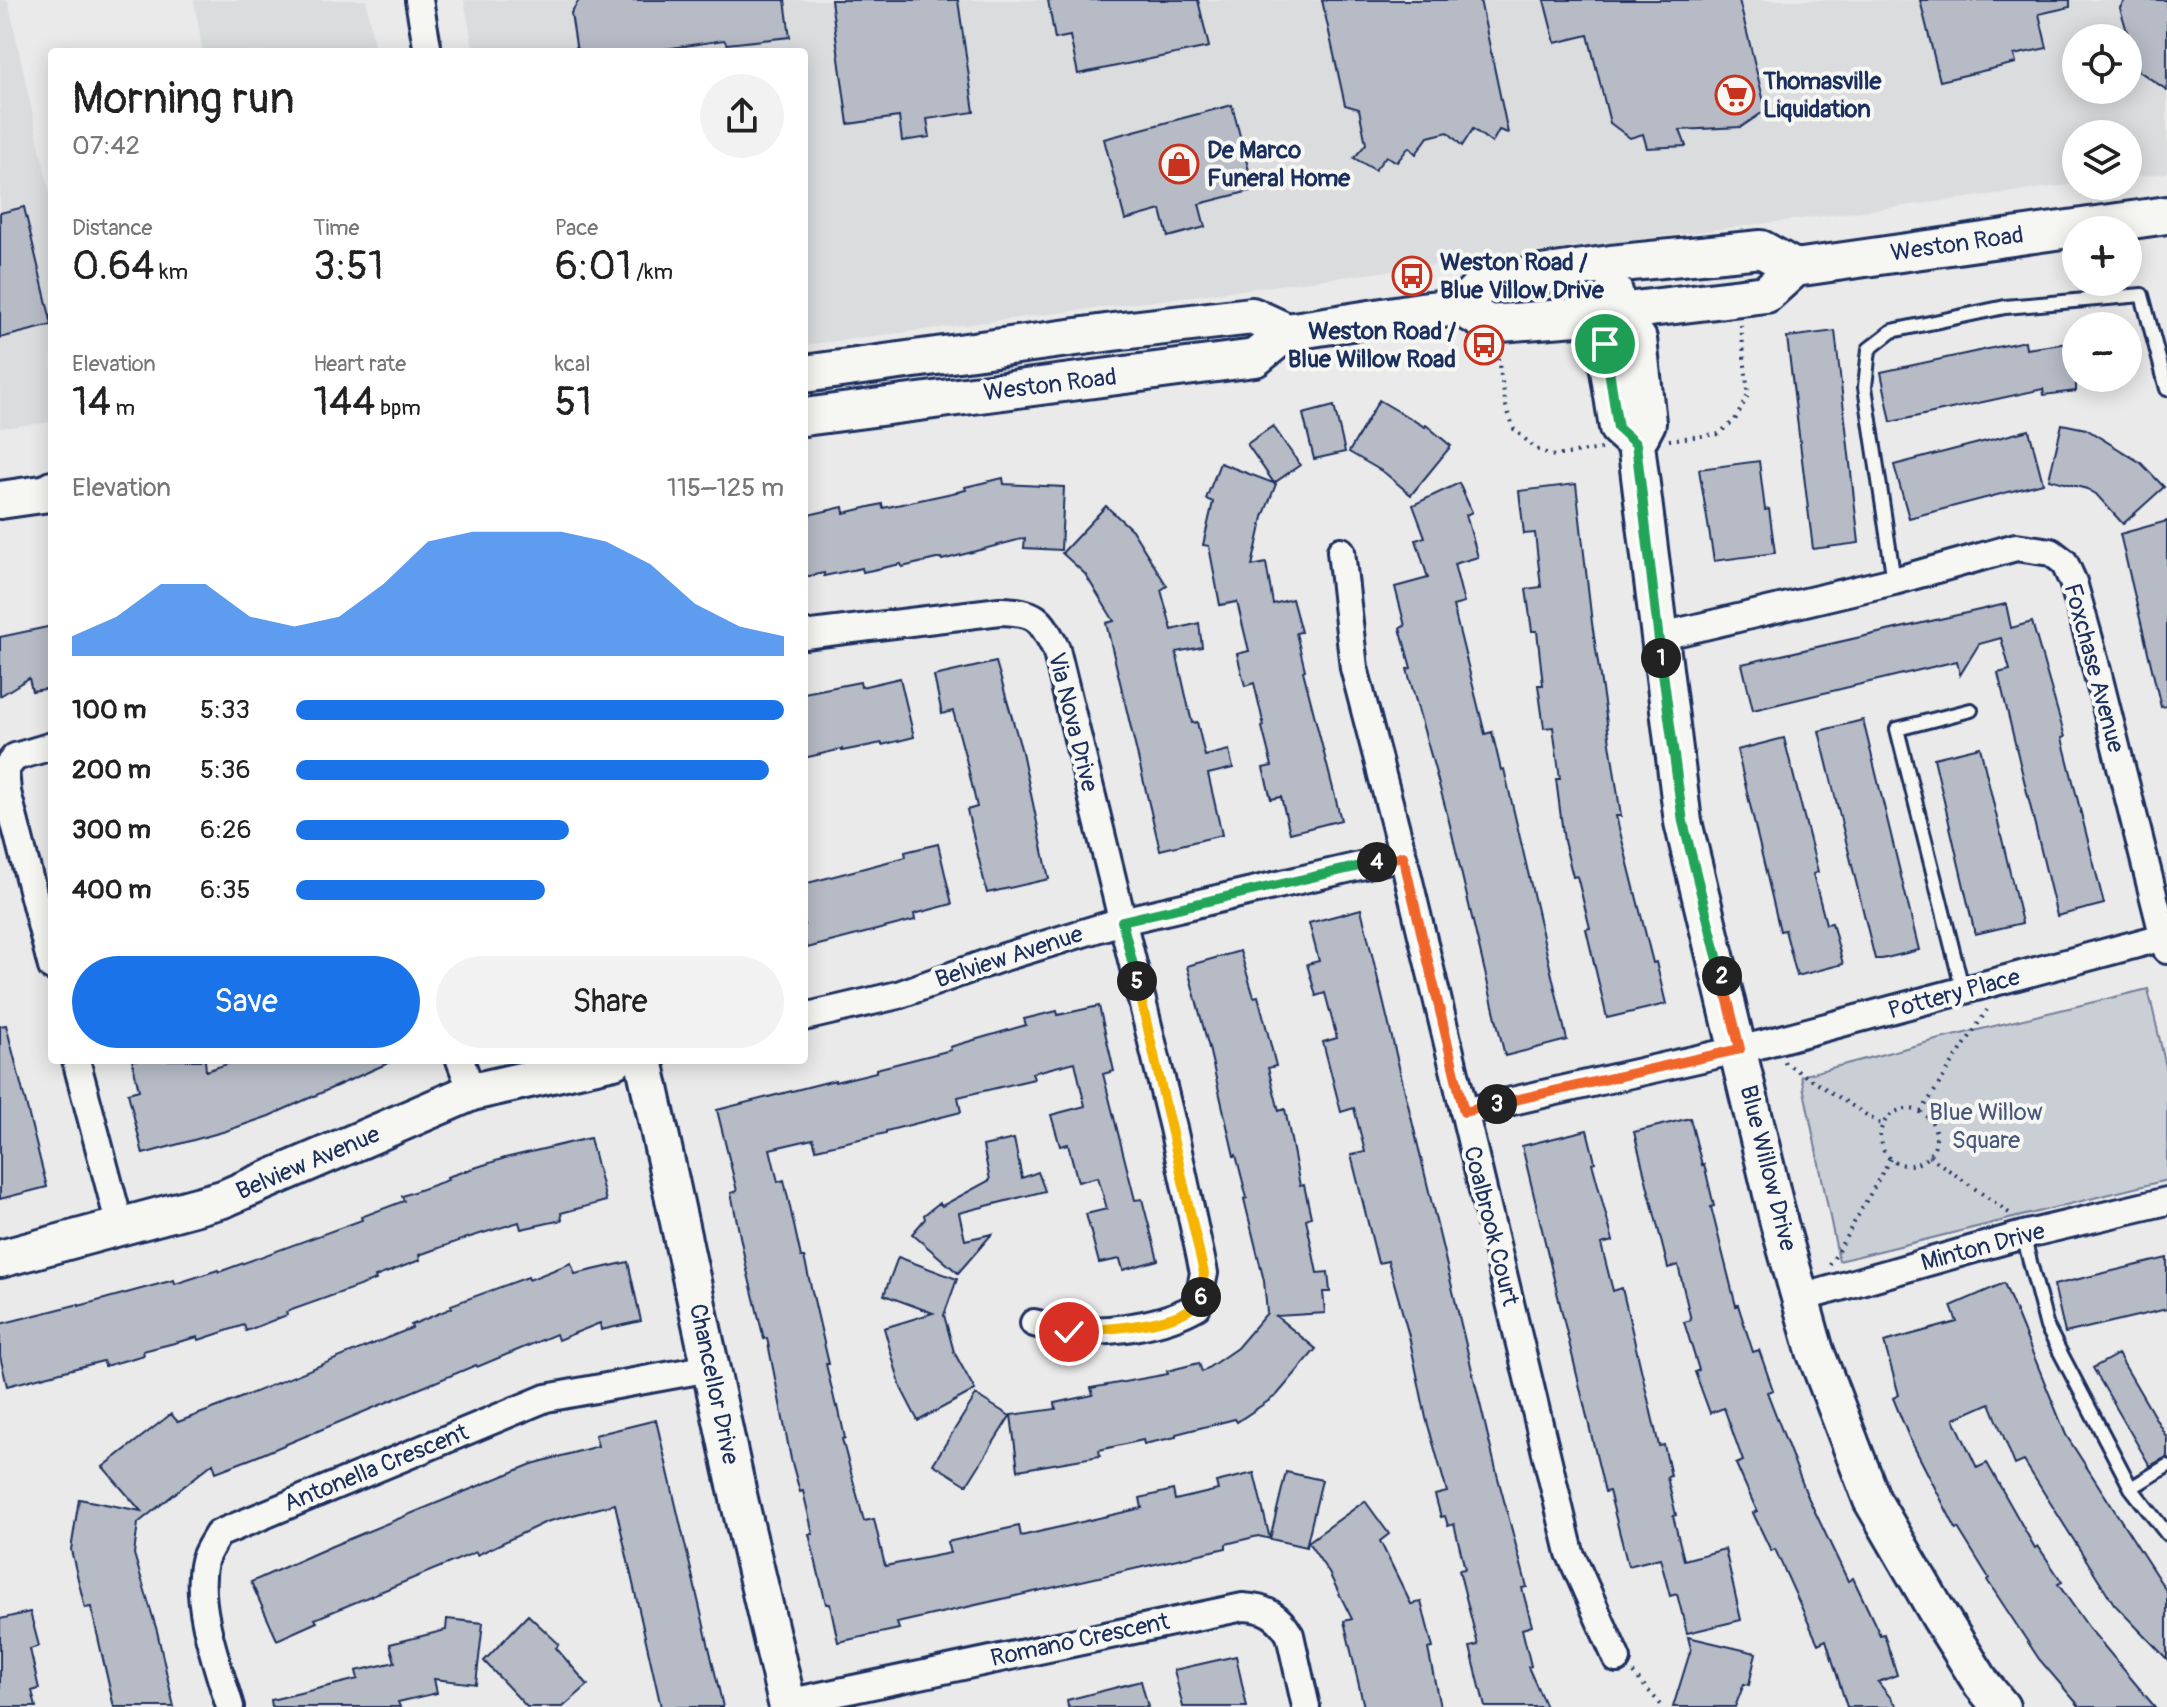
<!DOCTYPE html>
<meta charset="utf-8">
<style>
:root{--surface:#fff;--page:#f2f2f2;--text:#222;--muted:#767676;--accent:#1a73e8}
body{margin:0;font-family:Pangolin,sans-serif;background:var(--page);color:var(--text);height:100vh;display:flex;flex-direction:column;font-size:30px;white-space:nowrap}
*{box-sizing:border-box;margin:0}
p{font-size:26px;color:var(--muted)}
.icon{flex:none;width:44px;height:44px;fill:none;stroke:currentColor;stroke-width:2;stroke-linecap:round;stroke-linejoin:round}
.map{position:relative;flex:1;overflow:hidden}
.details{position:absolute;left:48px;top:48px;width:760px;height:1016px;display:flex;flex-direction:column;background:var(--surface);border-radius:8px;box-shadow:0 4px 20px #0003}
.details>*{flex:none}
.buttons{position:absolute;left:2062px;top:24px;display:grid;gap:16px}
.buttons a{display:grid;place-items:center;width:80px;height:80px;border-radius:50%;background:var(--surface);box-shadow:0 4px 20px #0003;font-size:40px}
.pin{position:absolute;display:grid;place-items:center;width:68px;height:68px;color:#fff;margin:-34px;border:4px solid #fff;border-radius:50%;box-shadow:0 2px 8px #0007}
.km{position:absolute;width:40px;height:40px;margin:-20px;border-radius:50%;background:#222;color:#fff;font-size:22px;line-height:40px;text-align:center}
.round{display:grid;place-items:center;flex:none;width:84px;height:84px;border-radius:42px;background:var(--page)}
.headline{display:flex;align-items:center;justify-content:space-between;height:136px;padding:0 24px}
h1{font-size:44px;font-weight:600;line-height:60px}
.figures{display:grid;grid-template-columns:repeat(3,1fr);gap:12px;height:136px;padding:8px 24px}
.figures div{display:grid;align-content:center}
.figures b{font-size:40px;font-weight:600}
.figures small{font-size:22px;font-weight:400}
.figures p{font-size:22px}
.chart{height:224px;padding:16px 24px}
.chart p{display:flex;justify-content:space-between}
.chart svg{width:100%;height:144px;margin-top:8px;fill:var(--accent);opacity:.7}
.primary-button{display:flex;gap:16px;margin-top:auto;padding:16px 24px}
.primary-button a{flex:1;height:92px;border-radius:48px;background:var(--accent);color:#fff;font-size:32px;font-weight:600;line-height:92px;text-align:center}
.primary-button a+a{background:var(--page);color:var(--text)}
ul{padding:0 24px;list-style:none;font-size:26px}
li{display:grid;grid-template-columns:128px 96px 1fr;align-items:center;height:60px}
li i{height:20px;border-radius:10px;background:var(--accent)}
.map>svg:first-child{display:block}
.built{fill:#dadcde;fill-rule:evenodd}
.green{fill:#caced5;stroke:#727e9a;stroke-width:2}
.building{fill:#b6bbc6;stroke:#1b2f5e;stroke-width:2}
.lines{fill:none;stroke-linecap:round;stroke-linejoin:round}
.lane-casing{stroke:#1b2f5e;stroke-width:18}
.street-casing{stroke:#1b2f5e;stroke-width:32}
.secondary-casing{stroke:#1b2f5e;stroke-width:42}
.path{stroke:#1b2f5e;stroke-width:4;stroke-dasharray:2 6;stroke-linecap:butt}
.lane{stroke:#f6f6f2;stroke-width:12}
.street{stroke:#f6f6f2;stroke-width:26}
.secondary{stroke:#f6f6f2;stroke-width:36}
.split-1-casing{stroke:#fff;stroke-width:16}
.split-2-casing{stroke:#fff;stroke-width:16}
.split-3-casing{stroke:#fff;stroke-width:16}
.split-4-casing{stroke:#fff;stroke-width:16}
.split-5-casing{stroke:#fff;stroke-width:16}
.split-6-casing{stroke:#fff;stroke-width:16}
.split-7-casing{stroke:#fff;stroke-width:16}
.split-1{stroke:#22a559;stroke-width:10}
.split-2{stroke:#22a559;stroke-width:10}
.split-3{stroke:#f0652b;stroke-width:10}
.split-4{stroke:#f0652b;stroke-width:10}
.split-5{stroke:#22a559;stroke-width:10}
.split-6{stroke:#f5b400;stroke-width:10}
.split-7{stroke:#f5b400;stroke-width:10}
.labels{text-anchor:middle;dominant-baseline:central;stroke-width:8;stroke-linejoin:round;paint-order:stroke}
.poi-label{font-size:24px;font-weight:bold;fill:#1b2f5e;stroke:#f6f6f2;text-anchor:start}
.street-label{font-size:24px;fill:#1b2f5e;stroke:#f6f6f2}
.park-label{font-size:24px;fill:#47577c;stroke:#f6f6f2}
</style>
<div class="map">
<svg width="2167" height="1707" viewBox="0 0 2167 1707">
<rect width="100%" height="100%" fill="#e9eae9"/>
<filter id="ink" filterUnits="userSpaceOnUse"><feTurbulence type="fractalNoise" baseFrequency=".0125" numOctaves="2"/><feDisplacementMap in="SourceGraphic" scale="16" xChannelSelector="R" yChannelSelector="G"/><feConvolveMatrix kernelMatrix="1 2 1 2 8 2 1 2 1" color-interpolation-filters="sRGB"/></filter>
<g filter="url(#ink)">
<path class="built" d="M0,0H8L52,204V422L0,428Z
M194,0H366L375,52H203Z
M464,0H2167V173L2128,178V134H2076V184L804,345V52H474ZM2076,38H2128V90H2076Z"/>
<path class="green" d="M2148,989L2167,1071V1180L1839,1261L1801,1076L1936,1040Z"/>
<path class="building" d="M579,0H785L790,37L727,44L724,40L645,52H577L571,13Z
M831,0H958L974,112L927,119L930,137L902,141L899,117L848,124Z
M1048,0H1198L1209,47L1078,74L1070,36L1055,39Z
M1322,0H1480L1508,133L1499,130L1492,143L1473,129L1462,146L1448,132L1428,137L1416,154L1409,147L1397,162L1386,156L1375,170L1354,158L1366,144L1359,109L1345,105Z
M1544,0H1739L1766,110L1741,127L1680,130L1686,146L1647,148L1643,134L1630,138L1610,123L1588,35L1555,43Z
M1920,0H2070V7L2039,14L2047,48L2014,55L2016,63L1940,81Z
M2125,0H2167V90L2139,71L2120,8Z
M1232,105L1254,190L1199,204L1205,227L1168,237L1161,210L1125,220L1104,139Z
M24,207L52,325L0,338V213Z
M1835,331L1859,543L1813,549L1787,337Z
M2025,341L2026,349L2076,342V391L2044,395L2043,389L1891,422L1881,372Z
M1379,400L1425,427L1426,425L1451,446L1411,495L1385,473L1349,452Z
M1334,406L1345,452L1314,459L1303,414Z
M2062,424L2086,429L2141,463L2164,487L2123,524L2096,494L2087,489L2049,479Z
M1273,426L1300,465L1274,483L1247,444Z
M2029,430L2043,483L1909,518L1894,465Z
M1759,461L1765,510L1769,509L1775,553L1714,561L1699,469Z
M1220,463L1276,484L1263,517L1252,566L1266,563L1273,604L1292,599L1301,632L1296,633L1305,670L1303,671L1341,820L1290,833L1281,797L1271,799L1263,768L1272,766L1262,727L1264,726L1254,683L1245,686L1237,654L1249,651L1237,602L1220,605L1209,546L1203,545L1213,502L1206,499Z
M1003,478L1004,484L1064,487L1061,550L1024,548L1025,538L942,560L941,558L902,567L901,564L863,572L862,568L824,576V573L804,577V516L843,507L844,513L882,504L883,508L966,490L965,487Z
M1459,483L1472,512L1466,515L1478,557L1454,564L1464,603L1453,606L1485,734L1492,732L1501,770L1504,769L1567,1040L1505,1056L1448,817L1407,669L1411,668L1400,628L1405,626L1395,587L1428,578L1416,540L1425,537L1413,505Z
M1576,484L1592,623L1621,816H1616L1653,963L1656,962L1666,1004L1607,1018L1586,929L1590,928L1577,876L1573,877L1564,841L1556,779H1560L1553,727L1544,728L1538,685H1543L1537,631H1532L1526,589L1541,587L1535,533L1524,534L1519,491Z
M1106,506L1132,530L1167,586L1161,590L1172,630L1199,623L1202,647L1176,652L1192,723L1197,722L1205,756L1229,750L1233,768L1208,774L1222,835L1160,850L1106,623L1114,621L1085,574L1062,553Z
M2167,521V706L2161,707L2120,534Z
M2006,604L2011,628L2032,622L2065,737L2062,738L2104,904L2057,916L1998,673L2010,670L2001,638L1979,644L1960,675L1957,661L1753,710L1742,664Z
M52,626V688L32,691L29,678L0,696V637Z
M996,662L1022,752L1049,879L987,893L967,810L977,807L966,759L953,711L942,714L934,676Z
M900,678L914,737L882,745V743L842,751V749L804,758V693L860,682L861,687Z
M1863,720L1919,950L1882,959H1875L1819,731Z
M1784,738L1818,872L1813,874L1826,924L1832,923L1843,964L1797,976L1785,930L1780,931L1737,750Z
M1980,747L2022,923L1975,934L1934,758Z
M938,844L952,904L914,914L915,920L807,948L804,937V884L906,857L905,852Z
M1361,909L1497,1474L1527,1587L1522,1588L1532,1626L1522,1629L1531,1666L1528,1667L1546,1707H1485L1470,1647L1478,1645L1459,1570L1465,1569L1454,1524L1448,1526L1445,1516L1441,1517L1435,1495L1447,1492L1426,1418L1409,1336L1388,1261L1378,1263L1351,1155L1365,1152L1354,1108L1341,1112L1323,1042L1337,1038L1325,993L1316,996L1307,964L1319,961L1309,923Z
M1240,951L1254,997L1258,996L1268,1034L1276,1066L1268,1068L1279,1111L1285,1109L1300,1186L1304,1185L1311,1217L1306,1219L1317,1273L1328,1272L1330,1292H1323L1325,1313L1276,1316L1316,1349L1277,1395L1237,1422L1235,1419L1176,1434V1437L1144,1444L1143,1440L1099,1450L1100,1456L1018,1470L1011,1415L1056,1409L1055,1403L1093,1395L1091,1388L1168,1374L1167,1371L1199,1363L1202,1372L1237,1348L1267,1313L1264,1281L1244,1199L1247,1198L1236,1155L1234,1156L1209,1048L1187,966Z
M1099,1006L1114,1071L1103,1074L1135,1200L1142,1199L1158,1260L1123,1270L1120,1259L1099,1263L1086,1214L1107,1209L1098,1177L1078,1182L1068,1144L1060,1146L1051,1115L1085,1106L1075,1062L1032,1073L1034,1079L958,1097L961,1112L886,1131V1133L816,1149L813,1139L770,1149L778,1182L784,1180L801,1257H804L829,1364H826L836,1407L838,1406L845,1438L842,1439L864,1521L874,1519L885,1566L950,1553L947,1542L1019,1526L1021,1536L1142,1508L1140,1498L1173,1490L1175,1500L1218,1490L1216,1482L1254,1473L1270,1539L1286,1472L1322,1480L1306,1547L1258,1536L1226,1544V1548L897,1623L899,1629L838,1642L830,1604H826L809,1534H813L803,1491L800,1492L791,1459L767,1338L764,1339L747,1270L731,1193L737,1191L717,1110L835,1080V1082L876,1072V1069L951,1050L950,1047L1026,1025L1024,1019L1057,1011L1058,1015Z
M6,1025L47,1187L0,1199V1026Z
M132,1060H205L206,1071L239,1060H395L269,1116L226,1131L143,1154L128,1093L139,1090Z
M1690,1118L1702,1165L1704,1164L1714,1206L1711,1207L1736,1306L1738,1305L1753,1352L1759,1350L1773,1390L1767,1392L1807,1495L1848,1581L1853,1578L1880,1635L1884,1634L1897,1675L1878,1682L1898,1707H1847L1826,1640L1818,1644L1775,1549L1771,1551L1753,1513L1757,1511L1736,1464L1743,1461L1724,1408L1710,1413L1695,1372L1699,1370L1684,1322L1691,1320L1678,1265L1668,1268L1634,1132Z
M1587,1130L1595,1162L1592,1163L1613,1241L1601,1244L1613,1291L1622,1288L1659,1446L1664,1445L1671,1476L1667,1477L1676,1515L1673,1516L1684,1560L1725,1549L1741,1620L1687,1633L1677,1594L1670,1596L1660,1558L1628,1566L1609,1491L1605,1492L1522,1146Z
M590,1138L606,1201L561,1213L562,1220L521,1229L519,1222L467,1238L419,1255L420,1260L375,1277L376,1280L286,1312L287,1315L246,1331L244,1325L199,1340L198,1337L143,1351L144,1355L105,1366L103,1361L7,1386L0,1356V1324L79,1304V1306L174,1280L175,1284L218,1270L219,1272L362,1220L361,1217L404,1201L402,1196L448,1180L447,1177L505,1158Z
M1014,1139L1022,1178L1038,1172L1045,1191L959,1213L965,1240L992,1234L958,1273L912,1234L925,1219L924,1215L939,1203L942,1206L990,1180L983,1146Z
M898,1257L957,1279L944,1315L954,1352L975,1390L918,1421L901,1388L884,1328L933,1313L884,1295Z
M2167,1258V1309L2065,1333L2054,1285Z
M628,1262L641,1321L601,1330L600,1323L558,1340L556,1334L477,1367L476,1365L253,1458L216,1472L213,1463L138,1523L134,1554L157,1631L174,1707H114L91,1607L85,1608L71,1550L79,1499L141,1511L103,1467L171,1414L178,1422L223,1405L412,1328L411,1325L452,1308L451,1305L528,1277L529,1280L571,1263L575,1274Z
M2004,1283L2066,1435L2167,1592V1659L2114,1604L2024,1461L2015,1465L1990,1403L1954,1419L1977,1468L1987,1463L2035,1548L2038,1546L2062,1582L2058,1584L2089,1628L2155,1707H2080L2039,1659L1987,1580L1989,1578L1958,1528L1956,1529L1909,1437L1893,1398L1899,1395L1884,1342L1957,1322L1951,1306Z
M2118,1354L2167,1438V1457L2150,1466L2093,1368Z
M976,1395L1010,1416L967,1485L933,1464Z
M656,1420L723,1707H661L615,1504L546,1522L477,1555L476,1552L315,1619L317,1622L277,1640L251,1582L332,1546L532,1464L598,1446L595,1435Z
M1365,1501L1389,1534L1380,1541L1411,1604L1421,1602L1433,1648L1428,1649L1440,1707H1364L1344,1621L1352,1619L1329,1573L1308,1542Z
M30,1612L39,1646L30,1649L39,1689L32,1691L36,1707H0V1619Z
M528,1615L559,1644L556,1648L588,1685L563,1707H527L484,1661Z
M447,1619L483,1623L476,1684L434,1679L437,1693L398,1702L400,1707H272L271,1700L358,1679L356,1671L395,1662L390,1644L446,1630Z
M1688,1637L1756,1653L1749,1685L1744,1684L1735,1707H1673L1691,1649Z
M1236,1656L1247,1707H1183L1174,1670Z
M1141,1681L1148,1707H1068L1067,1700Z"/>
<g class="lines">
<g class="lane-casing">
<path id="lane" d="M1894,581L1865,387L1869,349L1892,331L2005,307L2142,295L2167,389
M1963,991L1897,729L1971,710
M2023,1235L2047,1327L2131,1488L2167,1534
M2131,1488L2167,1466"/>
</g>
<g class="street-casing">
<path id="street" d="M419,0L428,52
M1341,551L1354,668L1403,856L1570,1553L1617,1659
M804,635L1000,611C1036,612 1040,617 1056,649L1173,1128L1204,1273L1197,1306C1163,1326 1111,1332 1072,1331C1059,1331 1046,1326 1034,1323
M1658,637L1894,581L2016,547L2051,552L2064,562L2073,582L2089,639L2167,950
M52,746L15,757L5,769L7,792L52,967
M804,1017L898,995L1001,958L1122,921L1403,856
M76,1060L120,1226
M460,1060L472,1092
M1464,1112L1759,1045L2167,936
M1801,1298L2023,1235L2167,1201
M787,1703L1243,1607C1266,1608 1278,1615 1290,1635L1306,1707
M230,1707C218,1666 194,1604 204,1561C207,1551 213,1543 218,1534L546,1398L710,1368"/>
</g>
<g class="secondary-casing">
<path id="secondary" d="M1614,292L1616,312L1605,344L1618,428L1636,444
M1460,307L1485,282L1611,264L1761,249L1795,268
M1616,312L1638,339L1647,423L1636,444L1683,822L1779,1223L1815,1351L1872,1500L1940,1617L1982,1684L2001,1707
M804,374L1113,332L1252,316L1287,332
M804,417L1255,358L1287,332L1421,311L1460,307L1489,324L1576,317L1766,294L1795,268L2167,215
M0,500L49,493L52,490
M644,1060L739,1499L788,1707
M0,1259L223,1199L472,1092L614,1060"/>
</g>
<path class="path" d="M1498,358L1506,406L1514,429L1536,449L1554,456L1601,449
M1669,440L1718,434L1735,420L1748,395L1741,325
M1784,1062L1882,1125
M1880 1137a28 28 0 1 1 56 0a28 28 0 1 1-56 0Z
M1921,1112L1987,1010
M1929,1156L2012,1215
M1830,1265L1890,1159
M1633,1673L1663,1707"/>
<use href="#lane" class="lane"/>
<use href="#street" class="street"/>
<use href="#secondary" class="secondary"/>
</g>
</g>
<g class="lines" filter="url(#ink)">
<g class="split-1-casing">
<path id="split-1" d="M1605,344L1618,428L1636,444L1661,658"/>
</g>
<g class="split-2-casing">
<path id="split-2" d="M1661,658L1683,822L1722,976"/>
</g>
<g class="split-3-casing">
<path id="split-3" d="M1497,1104L1740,1049L1722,976"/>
</g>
<g class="split-4-casing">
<path id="split-4" d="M1377,862L1403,856L1464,1112L1497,1104"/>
</g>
<g class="split-5-casing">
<path id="split-5" d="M1137,981L1122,921L1377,862"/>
</g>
<g class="split-6-casing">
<path id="split-6" d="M1137,981L1204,1273L1201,1297"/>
</g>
<g class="split-7-casing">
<path id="split-7" d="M1069,1332C1099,1329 1188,1327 1201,1297"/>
</g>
<use href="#split-1" class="split-1"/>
<use href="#split-2" class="split-2"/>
<use href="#split-3" class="split-3"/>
<use href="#split-4" class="split-4"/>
<use href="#split-5" class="split-5"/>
<use href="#split-6" class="split-6"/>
<use href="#split-7" class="split-7"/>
</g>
<defs>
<g id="supermarket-ring" transform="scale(2)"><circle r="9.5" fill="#f6f6f2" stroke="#c8321e" stroke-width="1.5"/><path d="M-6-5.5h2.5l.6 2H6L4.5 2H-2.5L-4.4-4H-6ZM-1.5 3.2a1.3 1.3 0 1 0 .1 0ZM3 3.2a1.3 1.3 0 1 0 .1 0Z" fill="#c8321e"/></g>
<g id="shop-ring" transform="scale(2)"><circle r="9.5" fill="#f6f6f2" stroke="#c8321e" stroke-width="1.5"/><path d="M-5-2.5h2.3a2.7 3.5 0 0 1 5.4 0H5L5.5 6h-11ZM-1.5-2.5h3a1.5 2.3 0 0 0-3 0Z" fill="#c8321e"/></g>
<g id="bus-ring" transform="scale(2)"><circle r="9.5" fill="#f6f6f2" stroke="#c8321e" stroke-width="1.5"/><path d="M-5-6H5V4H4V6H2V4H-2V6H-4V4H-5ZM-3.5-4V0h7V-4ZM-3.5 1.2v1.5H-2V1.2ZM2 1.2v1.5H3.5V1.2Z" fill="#c8321e"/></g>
</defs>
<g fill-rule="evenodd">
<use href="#supermarket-ring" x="1735" y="95"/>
<use href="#shop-ring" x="1179" y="164"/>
<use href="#bus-ring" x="1412" y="276"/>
<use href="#bus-ring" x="1484" y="345"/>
</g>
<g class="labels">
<g class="poi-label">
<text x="1763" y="81">Thomasville<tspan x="1763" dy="28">Liquidation</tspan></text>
<text x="1207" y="150">De Marco<tspan x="1207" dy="28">Funeral Home</tspan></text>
<text x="1440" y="262">Weston Road /<tspan x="1440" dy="28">Blue Villow Drive</tspan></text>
<text x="1456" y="331" text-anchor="end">Weston Road /<tspan x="1456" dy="28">Blue Willow Road</tspan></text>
</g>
<g class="street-label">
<text transform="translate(1957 244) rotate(-8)">Weston Road</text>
<text transform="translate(1050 385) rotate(-7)">Weston Road</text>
<text transform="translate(2094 668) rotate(75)">Foxchase Avenue</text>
<text transform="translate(1073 722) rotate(76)">Via Nova Drive</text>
<text transform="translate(1009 957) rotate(-18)">Belview Avenue</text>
<text transform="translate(1954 994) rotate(-15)">Pottery Place</text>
<text transform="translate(308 1163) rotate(-23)">Belview Avenue</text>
<text transform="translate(1768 1168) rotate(76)">Blue Willow Drive</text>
<text transform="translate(1491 1226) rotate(76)">Coalbrook Court</text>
<text transform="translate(1983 1247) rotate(-15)">Minton Drive</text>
<text transform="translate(714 1384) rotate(78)">Chancellor Drive</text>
<text transform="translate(376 1468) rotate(-22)">Antonella Crescent</text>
<text transform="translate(1080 1640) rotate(-12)">Romano Crescent</text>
</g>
<g class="park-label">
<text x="1986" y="1112">Blue Willow<tspan x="1986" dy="28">Square</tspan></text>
</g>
</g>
</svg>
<div class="buttons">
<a><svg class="icon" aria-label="locate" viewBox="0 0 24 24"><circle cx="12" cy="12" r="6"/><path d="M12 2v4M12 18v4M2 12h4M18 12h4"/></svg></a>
<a><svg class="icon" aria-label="layers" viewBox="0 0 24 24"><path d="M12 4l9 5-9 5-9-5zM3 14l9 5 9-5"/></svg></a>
<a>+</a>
<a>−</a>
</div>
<div class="pin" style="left:1605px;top:344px;background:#1e9e55"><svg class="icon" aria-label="arrive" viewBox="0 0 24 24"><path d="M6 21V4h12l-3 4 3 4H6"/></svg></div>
<div class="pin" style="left:1069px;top:1332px;background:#d93025"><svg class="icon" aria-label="check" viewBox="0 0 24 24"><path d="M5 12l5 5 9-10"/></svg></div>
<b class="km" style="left:1661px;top:658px">1</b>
<b class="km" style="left:1722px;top:976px">2</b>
<b class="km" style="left:1497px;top:1104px">3</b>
<b class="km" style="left:1377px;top:862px">4</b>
<b class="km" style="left:1137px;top:981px">5</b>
<b class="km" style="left:1201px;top:1297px">6</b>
<section class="details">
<div class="headline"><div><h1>Morning run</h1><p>07:42</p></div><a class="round"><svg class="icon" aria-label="share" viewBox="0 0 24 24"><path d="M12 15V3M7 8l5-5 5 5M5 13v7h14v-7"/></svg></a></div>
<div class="figures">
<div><p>Distance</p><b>0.64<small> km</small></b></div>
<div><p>Time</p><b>3:51</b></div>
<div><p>Pace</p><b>6:01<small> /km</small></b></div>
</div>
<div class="figures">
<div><p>Elevation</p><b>14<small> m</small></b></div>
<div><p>Heart rate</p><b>144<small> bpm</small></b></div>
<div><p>kcal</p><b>51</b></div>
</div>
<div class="chart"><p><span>Elevation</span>115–125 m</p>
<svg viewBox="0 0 160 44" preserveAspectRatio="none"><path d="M0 44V38L10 32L20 22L30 22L40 32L50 35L60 32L70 22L80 9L90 6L100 6L110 6L120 9L130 16L140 28L150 35L160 38V44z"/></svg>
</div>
<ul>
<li><b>100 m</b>5:33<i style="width:100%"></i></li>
<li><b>200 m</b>5:36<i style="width:97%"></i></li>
<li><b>300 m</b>6:26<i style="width:56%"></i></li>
<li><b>400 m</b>6:35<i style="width:51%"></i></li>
</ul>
<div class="primary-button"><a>Save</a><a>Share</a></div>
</section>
</div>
